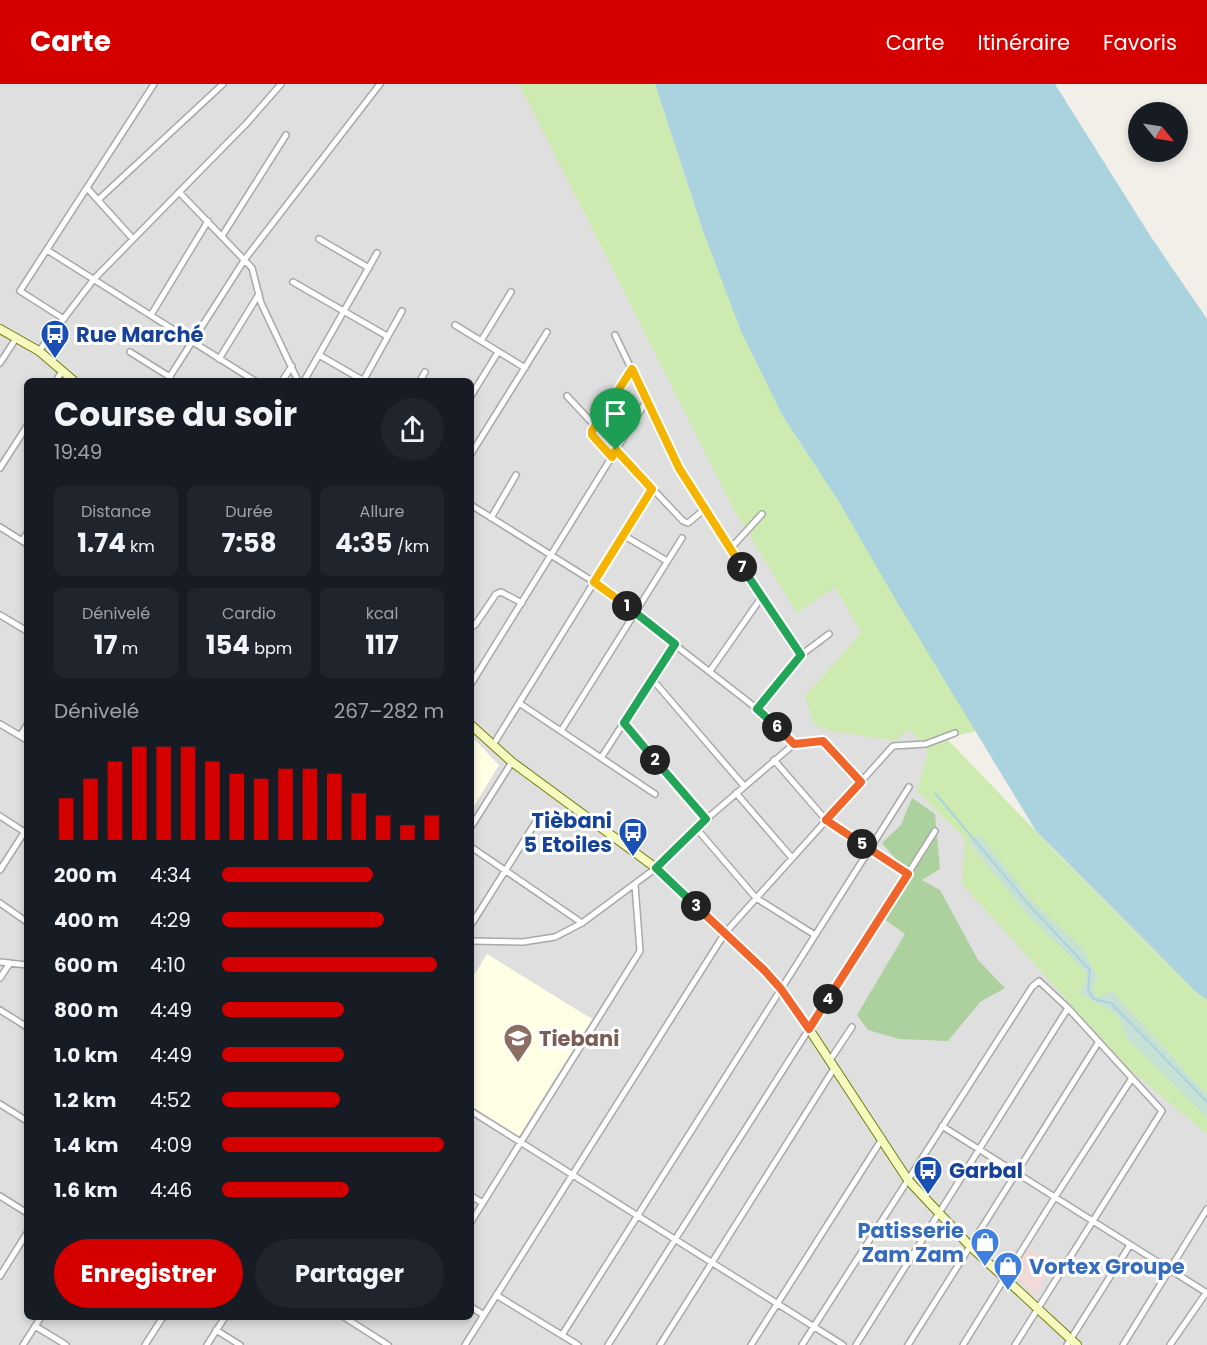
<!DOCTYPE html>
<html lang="fr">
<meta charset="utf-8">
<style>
:root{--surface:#171b24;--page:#20242c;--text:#f1f3f6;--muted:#9ea1a6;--accent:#d40000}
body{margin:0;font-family:Poppins,sans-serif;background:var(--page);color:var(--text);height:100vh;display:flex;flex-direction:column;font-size:22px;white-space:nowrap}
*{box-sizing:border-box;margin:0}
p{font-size:20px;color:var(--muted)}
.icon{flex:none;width:33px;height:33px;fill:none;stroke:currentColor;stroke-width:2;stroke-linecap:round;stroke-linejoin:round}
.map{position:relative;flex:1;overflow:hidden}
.drawer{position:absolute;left:24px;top:294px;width:450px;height:942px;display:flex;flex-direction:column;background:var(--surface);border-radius:9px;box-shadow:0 3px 9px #0003}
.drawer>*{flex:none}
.needle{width:39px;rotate:120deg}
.controls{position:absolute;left:1128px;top:18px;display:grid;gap:12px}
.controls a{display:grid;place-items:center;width:60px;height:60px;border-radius:50%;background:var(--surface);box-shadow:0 3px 9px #0003;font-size:30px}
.pin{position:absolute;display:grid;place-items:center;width:51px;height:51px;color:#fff;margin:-62px -26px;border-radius:50% 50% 50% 0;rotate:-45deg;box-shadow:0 0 6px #0007}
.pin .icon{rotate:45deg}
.km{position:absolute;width:30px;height:30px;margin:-15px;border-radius:50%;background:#222;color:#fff;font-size:16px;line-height:30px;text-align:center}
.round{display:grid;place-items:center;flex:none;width:63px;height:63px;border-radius:32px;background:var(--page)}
.headline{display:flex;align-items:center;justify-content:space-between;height:102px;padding:0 30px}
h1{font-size:33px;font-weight:700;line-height:45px}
.figures{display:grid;grid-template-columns:repeat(3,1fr);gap:9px;height:102px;padding:6px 30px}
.figures div{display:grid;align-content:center;border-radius:9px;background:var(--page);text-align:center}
.figures b{font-size:26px;font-weight:700}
.figures small{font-size:16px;font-weight:400}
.figures p{font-size:16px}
.chart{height:168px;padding:12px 30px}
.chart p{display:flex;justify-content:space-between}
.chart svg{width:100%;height:108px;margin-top:6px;stroke:var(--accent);stroke-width:6}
.action{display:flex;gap:12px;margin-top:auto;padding:12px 30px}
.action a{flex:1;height:69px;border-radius:36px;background:var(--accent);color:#fff;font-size:24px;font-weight:700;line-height:69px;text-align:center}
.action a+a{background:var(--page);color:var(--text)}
ul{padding:0 30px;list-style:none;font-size:20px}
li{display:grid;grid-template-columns:96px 72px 1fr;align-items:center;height:45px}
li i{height:15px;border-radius:8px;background:var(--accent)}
header{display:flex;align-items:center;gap:36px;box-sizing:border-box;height:84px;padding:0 30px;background:var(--accent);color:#fff}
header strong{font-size:28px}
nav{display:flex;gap:33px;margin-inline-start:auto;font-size:21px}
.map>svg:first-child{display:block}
.residential{fill:#e0dfdf;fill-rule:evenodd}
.commercial{fill:#f2dad9}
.education{fill:#ffffe5}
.grass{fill:#cdebb0}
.forest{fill:#add19e}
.wetland{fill:#c6e0d4}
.water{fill:#aad3df}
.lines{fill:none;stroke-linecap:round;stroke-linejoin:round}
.stream{stroke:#aad3df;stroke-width:2}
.minor-casing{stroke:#a9a9a9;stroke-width:8}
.secondary-casing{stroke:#707d05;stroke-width:10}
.minor{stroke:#fff;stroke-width:5}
.secondary{stroke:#f7fabf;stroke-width:8}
.split-1-casing{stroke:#fff;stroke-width:12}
.split-2-casing{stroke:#fff;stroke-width:12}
.split-3-casing{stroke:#fff;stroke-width:12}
.split-4-casing{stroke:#fff;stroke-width:12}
.split-5-casing{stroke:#fff;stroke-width:12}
.split-6-casing{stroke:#fff;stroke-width:12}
.split-7-casing{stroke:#fff;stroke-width:12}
.split-8-casing{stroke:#fff;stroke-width:12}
.split-9-casing{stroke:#fff;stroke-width:12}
.split-1{stroke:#f5b400;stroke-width:8}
.split-2{stroke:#22a559;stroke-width:8}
.split-3{stroke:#22a559;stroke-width:8}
.split-4{stroke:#f0652b;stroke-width:8}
.split-5{stroke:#f0652b;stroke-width:8}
.split-6{stroke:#f0652b;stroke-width:8}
.split-7{stroke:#22a559;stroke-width:8}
.split-8{stroke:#f5b400;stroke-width:8}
.split-9{stroke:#f5b400;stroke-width:8}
.labels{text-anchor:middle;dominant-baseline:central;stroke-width:6;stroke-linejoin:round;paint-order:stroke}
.transit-label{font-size:21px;font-weight:bold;fill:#164399;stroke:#fff;text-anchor:start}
.education-label{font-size:21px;font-weight:bold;fill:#785e54;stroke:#fff;text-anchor:start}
.shop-label{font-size:21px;font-weight:bold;fill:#366cbe;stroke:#fff;text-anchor:end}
</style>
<header>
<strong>Carte</strong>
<nav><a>Carte</a><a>Itinéraire</a><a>Favoris</a></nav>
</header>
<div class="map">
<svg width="1207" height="1261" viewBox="0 0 1207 1261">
<rect width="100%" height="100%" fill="#f2efe9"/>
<path class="residential" d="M0,0H519L735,428L798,529L835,502L861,549L806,612L910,645L928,668L1207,958V1261H0ZM27,297H471V1233H27Z"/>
<path class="commercial" d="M1028,1164L1053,1180L1035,1210L1012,1189Z"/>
<path class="education" d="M471,652L499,681L471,727Z
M487,870L592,935L519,1052L471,1023V896Z"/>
<path class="grass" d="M519,0H655L703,147L782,331L839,418L976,647L946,654L1055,767L1197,909L1207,916V1011L1112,907L1101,913L1095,911L1083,865L1031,816L979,750L968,758L1028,831L1086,888L1085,899L1080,909L1118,931L1128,955L1207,1033V1050L1128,984L962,800L965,755L917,707L928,668L910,645L894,657L826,646L813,639L805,612L861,549L835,503L797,529L735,428Z"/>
<path class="forest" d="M912,714L935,730L940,785L922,796L940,806L978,876L1005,904L980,918L948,957L899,955L868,946L857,931L905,850L884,835L904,785L882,759L901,741Z"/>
<path class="wetland" d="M979,750L1031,816L1083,865L1098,894L1093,901L1095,911L1101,913L1112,907L1207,1011V1033L1128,955L1118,931L1080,909L1085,899L1086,888L1028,831L968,757Z"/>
<path class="water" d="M655,0H1055L1151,153L1207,235V916L1197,909L1036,747L897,518L839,418L782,331L741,247L703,147Z"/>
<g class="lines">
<path class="stream" d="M935,709L1030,822L1090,886L1088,906L1093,915L1111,919L1207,1018"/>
<g class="minor-casing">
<path id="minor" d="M87,104L133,155
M179,108L252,184L261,219L298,297
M98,116L223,0
M222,152L286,51
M319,155L369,184
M47,166L255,297
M293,198L387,252
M151,231L208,137
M64,235L20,207L154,0
M455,241L525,284
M615,251L679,384L761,514L801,571
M481,257L511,208
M39,267L94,195L247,39L281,0
M130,268L170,293
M319,271L364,297
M219,275L259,210
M0,279L17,253
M56,297L62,287
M167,297L245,175L380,0
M282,297L292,282
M304,297L377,169
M363,297L402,227
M420,297L425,288
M471,312L498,268
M567,312L595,342L592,351L612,373
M595,342L631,285
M616,366L683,437L688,439L705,425
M471,370L547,248
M0,384L27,342
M471,421L594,498L769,634L794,660
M491,434L516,391
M0,443L27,460
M623,451L667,477
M22,457L27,449
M730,465L762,430
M0,531L27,547
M471,543L475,541L496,510L501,508L522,519
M710,587L761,514
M652,595L744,702
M471,600L647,316
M519,619L655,710
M757,625L801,571L829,550
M624,639L706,735
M0,640L27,656
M561,647L682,454
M20,652L27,641
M493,661L652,405
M601,674L675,559
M774,676L826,736L908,790
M736,709L792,774
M0,732L26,749
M471,743L512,678
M696,744L756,814L815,851
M471,763L582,839
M0,786L27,744
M0,819L27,838
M471,841L539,733
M471,857L523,858L555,853L582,839L656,784L696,744L794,660L800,658L823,657L861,698
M0,878L27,881
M0,894L10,879
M0,926L27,943
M830,976L852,943
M0,1020L27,1037
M471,1027L843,1261
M942,1042L1207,1209
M0,1112L27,1129
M471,1112L483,1119
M471,1138L640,867L635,801
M0,1192L27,1149
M496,1211L578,1261
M471,1223L484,1231
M344,1233L388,1261
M35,1242L66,1261
M216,1246L240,1261
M562,1251L909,703
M23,1261L41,1233
M145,1261L163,1233
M207,1261L225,1233
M465,1261L725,849L893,662L926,660L955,649
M608,1261L935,747
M660,1261L835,983
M751,1261L882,1055
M802,1261L1032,903L1039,897L1068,924L1162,1027L1015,1261
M856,1261L1068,924
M908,1261L1098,959
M963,1261L1055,1113L1132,994
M1067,1261L1130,1161
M1123,1261L1207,1125
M1170,1261L1206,1209"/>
</g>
<g class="secondary-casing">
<path id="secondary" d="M0,245L39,267L74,297
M471,641L512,678L656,784L764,886L781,905L809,945L908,1096L970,1162L1077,1261"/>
</g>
<use href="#minor" class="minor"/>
<use href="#secondary" class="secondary"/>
</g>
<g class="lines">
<g class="split-1-casing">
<path id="split-1" d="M616,366L652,405L594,498L627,522"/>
</g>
<g class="split-2-casing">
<path id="split-2" d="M627,522L675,560L624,639L655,676"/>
</g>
<g class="split-3-casing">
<path id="split-3" d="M655,676L706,735L656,784L696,822"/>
</g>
<g class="split-4-casing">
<path id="split-4" d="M696,822L764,886L781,905L809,945L828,915"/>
</g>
<g class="split-5-casing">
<path id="split-5" d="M828,915L908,790L862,760"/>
</g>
<g class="split-6-casing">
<path id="split-6" d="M777,643L794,660L823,657L861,698L826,736L862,760"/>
</g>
<g class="split-7-casing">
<path id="split-7" d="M742,483L801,571L757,625L777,643"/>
</g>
<g class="split-8-casing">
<path id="split-8" d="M642,306L679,384L742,483"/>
</g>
<g class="split-9-casing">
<path id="split-9" d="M616,366L612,373L592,351V347L632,285L642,306"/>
</g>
<use href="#split-1" class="split-1"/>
<use href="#split-2" class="split-2"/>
<use href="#split-3" class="split-3"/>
<use href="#split-4" class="split-4"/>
<use href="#split-5" class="split-5"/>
<use href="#split-6" class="split-6"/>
<use href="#split-7" class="split-7"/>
<use href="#split-8" class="split-8"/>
<use href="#split-9" class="split-9"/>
</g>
<defs>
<g id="bus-pin" transform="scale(1.5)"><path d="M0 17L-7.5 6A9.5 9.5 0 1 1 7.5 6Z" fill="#1a4fb4" stroke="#fff"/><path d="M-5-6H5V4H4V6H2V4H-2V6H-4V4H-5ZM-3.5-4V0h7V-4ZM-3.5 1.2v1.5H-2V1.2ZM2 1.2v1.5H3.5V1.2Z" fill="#fff"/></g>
<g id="school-pin" transform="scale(1.5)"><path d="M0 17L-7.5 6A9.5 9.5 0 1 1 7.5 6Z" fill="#8d6e63" stroke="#fff"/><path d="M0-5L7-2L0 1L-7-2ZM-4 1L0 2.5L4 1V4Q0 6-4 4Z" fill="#fff"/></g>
<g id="shop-pin" transform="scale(1.5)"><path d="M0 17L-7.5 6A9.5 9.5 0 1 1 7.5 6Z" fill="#3f7fe0" stroke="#fff"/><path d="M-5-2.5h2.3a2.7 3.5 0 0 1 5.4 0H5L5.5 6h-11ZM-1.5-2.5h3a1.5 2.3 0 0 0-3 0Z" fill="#fff"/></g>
</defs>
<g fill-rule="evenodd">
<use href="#bus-pin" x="55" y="250"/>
<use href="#bus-pin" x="633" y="748"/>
<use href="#school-pin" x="518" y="954"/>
<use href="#bus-pin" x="928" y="1086"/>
<use href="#shop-pin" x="985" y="1158"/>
<use href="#shop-pin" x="1008" y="1182"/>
</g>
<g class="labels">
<g class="transit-label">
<text x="76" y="250">Rue Marché</text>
<text x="612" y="736" text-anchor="end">Tièbani<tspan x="612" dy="24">5 Etoiles</tspan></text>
<text x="949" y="1086">Garbal</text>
</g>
<g class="education-label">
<text x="539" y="954">Tiebani</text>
</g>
<g class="shop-label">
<text x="964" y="1146">Patisserie<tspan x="964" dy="24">Zam Zam</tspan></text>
<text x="1029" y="1182" text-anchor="start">Vortex Groupe</text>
</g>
</g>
</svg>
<div class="controls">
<a><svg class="needle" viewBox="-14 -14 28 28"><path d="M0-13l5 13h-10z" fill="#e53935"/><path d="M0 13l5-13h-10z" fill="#9ea1a6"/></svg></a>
</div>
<div class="pin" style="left:616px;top:366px;background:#1e9e55"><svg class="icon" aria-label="arrive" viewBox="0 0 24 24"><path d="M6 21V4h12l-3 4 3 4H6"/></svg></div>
<b class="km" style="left:627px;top:522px">1</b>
<b class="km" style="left:655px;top:676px">2</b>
<b class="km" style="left:696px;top:822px">3</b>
<b class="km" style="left:828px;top:915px">4</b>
<b class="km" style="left:862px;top:760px">5</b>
<b class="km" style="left:777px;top:643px">6</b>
<b class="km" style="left:742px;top:483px">7</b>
<section class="drawer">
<div class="headline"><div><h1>Course du soir</h1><p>19:49</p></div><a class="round"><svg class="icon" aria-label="share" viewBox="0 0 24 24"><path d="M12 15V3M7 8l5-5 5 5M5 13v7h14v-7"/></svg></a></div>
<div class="figures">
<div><p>Distance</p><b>1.74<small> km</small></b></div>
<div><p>Durée</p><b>7:58</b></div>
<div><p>Allure</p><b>4:35<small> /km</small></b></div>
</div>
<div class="figures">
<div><p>Dénivelé</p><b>17<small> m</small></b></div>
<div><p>Cardio</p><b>154<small> bpm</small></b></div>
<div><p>kcal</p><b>117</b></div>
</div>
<div class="chart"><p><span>Dénivelé</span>267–282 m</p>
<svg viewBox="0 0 160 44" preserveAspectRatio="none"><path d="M5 44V27M15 44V19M25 44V12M35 44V6M45 44V6M55 44V6M65 44V12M75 44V17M85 44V19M95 44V15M105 44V15M115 44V17M125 44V25M135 44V34M145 44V38M155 44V34"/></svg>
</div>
<ul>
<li><b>200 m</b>4:34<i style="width:68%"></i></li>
<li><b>400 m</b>4:29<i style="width:73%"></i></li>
<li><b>600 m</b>4:10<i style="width:97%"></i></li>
<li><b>800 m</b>4:49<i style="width:55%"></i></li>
<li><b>1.0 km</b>4:49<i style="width:55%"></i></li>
<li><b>1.2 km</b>4:52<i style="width:53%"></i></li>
<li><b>1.4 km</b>4:09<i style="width:100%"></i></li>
<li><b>1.6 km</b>4:46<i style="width:57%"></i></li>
</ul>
<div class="action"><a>Enregistrer</a><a>Partager</a></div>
</section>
</div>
